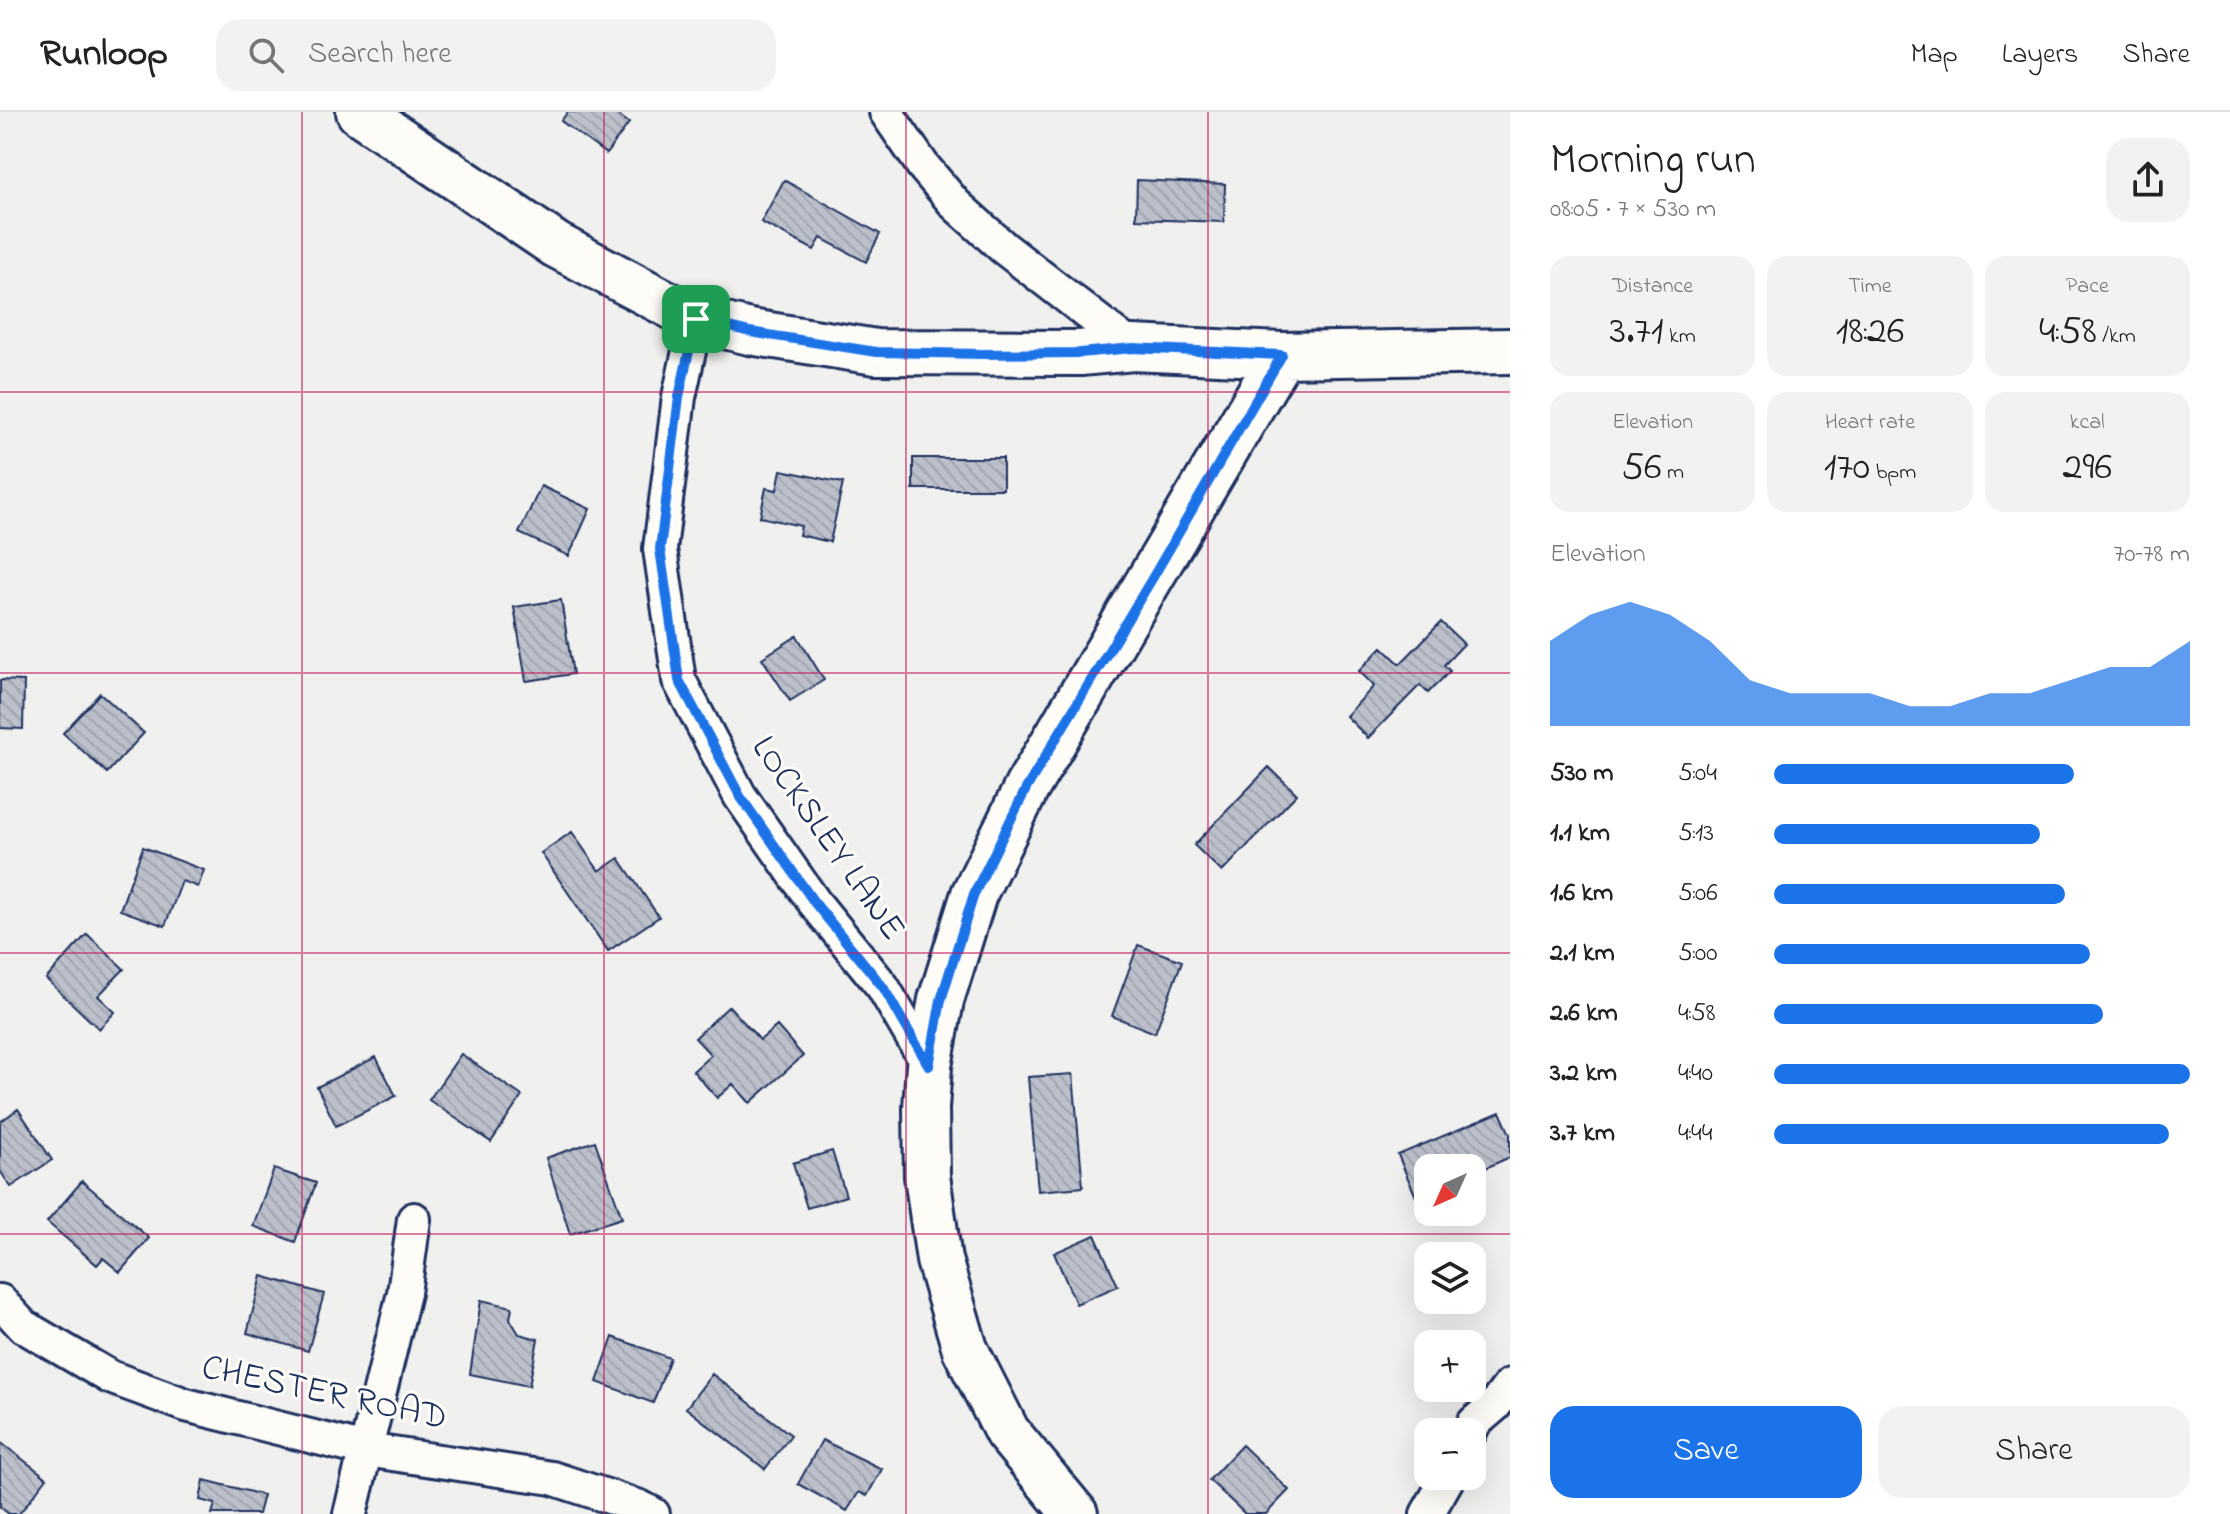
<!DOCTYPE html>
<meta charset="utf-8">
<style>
:root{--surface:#fff;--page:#f2f2f2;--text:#222;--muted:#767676;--line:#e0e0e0;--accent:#1a73e8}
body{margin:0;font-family:"Indie Flower",sans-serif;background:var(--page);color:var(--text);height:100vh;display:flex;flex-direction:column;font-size:30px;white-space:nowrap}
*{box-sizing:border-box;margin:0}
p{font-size:26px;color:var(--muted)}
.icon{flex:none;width:44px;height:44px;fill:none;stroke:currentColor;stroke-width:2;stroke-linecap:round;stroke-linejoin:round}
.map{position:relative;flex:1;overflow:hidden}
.panel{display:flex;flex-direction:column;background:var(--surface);width:720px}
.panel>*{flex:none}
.needle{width:52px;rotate:225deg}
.tools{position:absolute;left:1414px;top:1042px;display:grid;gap:16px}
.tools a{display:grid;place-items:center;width:72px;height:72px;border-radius:16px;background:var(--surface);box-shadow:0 8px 32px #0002;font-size:40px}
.pin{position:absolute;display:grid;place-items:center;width:68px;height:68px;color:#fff;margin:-34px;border-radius:16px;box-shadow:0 4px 12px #0006}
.round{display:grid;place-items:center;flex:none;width:84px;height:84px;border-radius:24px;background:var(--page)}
.overview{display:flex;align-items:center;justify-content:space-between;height:136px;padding:0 40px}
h1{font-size:44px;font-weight:600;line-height:60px}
.figures{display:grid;grid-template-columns:repeat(3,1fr);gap:12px;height:136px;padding:8px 40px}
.figures div{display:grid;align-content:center;border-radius:20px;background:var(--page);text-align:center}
.figures b{font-size:40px;font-weight:600}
.figures small{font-size:22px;font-weight:400}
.figures p{font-size:22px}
.chart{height:224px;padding:16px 40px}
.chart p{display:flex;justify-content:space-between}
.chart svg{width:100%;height:144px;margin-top:8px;fill:var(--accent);opacity:.7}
.action{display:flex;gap:16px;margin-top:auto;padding:16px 40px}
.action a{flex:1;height:92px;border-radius:24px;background:var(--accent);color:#fff;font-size:32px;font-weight:600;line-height:92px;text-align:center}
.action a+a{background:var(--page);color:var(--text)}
ul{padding:0 40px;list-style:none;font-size:26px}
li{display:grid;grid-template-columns:128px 96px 1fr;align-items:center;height:60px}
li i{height:20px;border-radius:10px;background:var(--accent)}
header{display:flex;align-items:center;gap:48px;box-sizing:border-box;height:112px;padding:0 40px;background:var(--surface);border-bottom:2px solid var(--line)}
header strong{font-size:38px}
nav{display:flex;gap:44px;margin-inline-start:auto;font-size:28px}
.search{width:560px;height:72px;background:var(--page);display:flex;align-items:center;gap:20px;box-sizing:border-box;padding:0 28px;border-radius:24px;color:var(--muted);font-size:30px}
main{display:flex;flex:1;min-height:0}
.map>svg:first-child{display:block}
.building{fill:url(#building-back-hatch);stroke:#1b2f5e;stroke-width:2}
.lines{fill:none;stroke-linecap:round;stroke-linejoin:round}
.street-casing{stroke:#1b2f5e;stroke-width:38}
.secondary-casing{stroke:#1b2f5e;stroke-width:50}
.street{stroke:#fdfcf7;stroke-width:32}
.secondary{stroke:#fdfcf7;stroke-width:44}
.route-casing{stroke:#fff;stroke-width:16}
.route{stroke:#1a73e8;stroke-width:10}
.grid{fill:none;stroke:#c2185b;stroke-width:2;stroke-opacity:0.55}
.labels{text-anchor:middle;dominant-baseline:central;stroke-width:6;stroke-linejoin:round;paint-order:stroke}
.street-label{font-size:36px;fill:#1b2f5e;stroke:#fdfcf7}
</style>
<header>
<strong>Runloop</strong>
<div class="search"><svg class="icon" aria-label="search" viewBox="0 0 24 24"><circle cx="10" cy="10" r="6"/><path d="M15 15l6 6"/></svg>Search here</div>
<nav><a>Map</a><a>Layers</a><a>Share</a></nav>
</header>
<main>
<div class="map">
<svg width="1510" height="1402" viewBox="0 0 1510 1402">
<defs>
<pattern id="building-back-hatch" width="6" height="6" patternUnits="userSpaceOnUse" patternTransform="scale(2)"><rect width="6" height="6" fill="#bbc0ca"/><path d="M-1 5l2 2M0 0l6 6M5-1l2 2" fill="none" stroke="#a0a5b0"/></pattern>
</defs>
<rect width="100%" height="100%" fill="#f0f0ee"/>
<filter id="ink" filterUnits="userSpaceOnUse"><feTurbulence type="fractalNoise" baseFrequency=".0125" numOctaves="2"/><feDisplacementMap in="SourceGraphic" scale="16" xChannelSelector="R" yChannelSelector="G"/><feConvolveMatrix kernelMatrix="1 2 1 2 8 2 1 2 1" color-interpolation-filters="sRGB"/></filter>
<g filter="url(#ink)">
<path class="building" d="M568,0H614L629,11L606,42L561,9Z
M784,68L880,122L866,150L821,126L814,138L761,110Z
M1137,68L1225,72L1224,110L1136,107Z
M913,346H1003V377H913Z
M781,358L843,371L830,430L799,423L801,414L760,405L766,376L777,378Z
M541,374L590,397L569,444L519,421Z
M561,488L573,562L526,569L514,495Z
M1441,510L1464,532L1444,553L1450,559L1428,581L1420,573L1368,626L1346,604L1374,574L1359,559L1382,535L1400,552Z
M797,524L824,568L790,589L762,546Z
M0,568L24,569L23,617L0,616Z
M100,581L144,621L107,661L63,621Z
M1269,655L1297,682L1222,760L1194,733Z
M572,720L599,759L619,746L659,805L608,839L541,741Z
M143,735L204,758L198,775L182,769L165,814L120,798Z
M87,822L124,857L98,884L115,900L99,917L46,867Z
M1138,833L1182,849L1155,921L1112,904Z
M729,894L760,928L777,914L803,944L750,991L733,972L717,986L693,959L711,943L695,926Z
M461,942L522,984L491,1030L429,988Z
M376,945L396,984L336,1014L317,975Z
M1073,962L1083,1075L1038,1079L1028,965Z
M18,997L52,1048L11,1075L0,1059V1010Z
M1500,1000L1510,1022V1045L1472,1062V1056H1428V1080L1416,1085L1398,1043Z
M595,1029L622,1106L570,1122L546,1046Z
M832,1039L846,1084L807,1096L793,1051Z
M274,1057L316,1071L295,1130L253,1114Z
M82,1069L149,1126L120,1160L103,1146L97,1153L47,1110Z
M1095,1123L1118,1174L1076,1192L1054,1141Z
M262,1164L324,1182L308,1239L247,1221Z
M481,1188L512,1195L510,1207L519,1222L538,1227L529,1274L470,1262Z
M613,1225L670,1246L653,1291L597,1270Z
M712,1262L791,1323L765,1357L686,1296Z
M822,1328L882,1357L867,1384L859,1380L847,1399L798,1372Z
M0,1330L47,1366L19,1402H9L0,1395Z
M1242,1333L1289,1378L1266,1402H1245L1209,1368Z
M204,1368L263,1383L258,1402H212L215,1392L200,1388Z"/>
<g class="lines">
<g class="street-casing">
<path id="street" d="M886,0L923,54L956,93L1004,136L1133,236
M696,207L679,285L660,437L679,568L740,684L814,790L883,875L929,954
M0,1189L23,1214L110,1265L186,1293L366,1338L552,1366L640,1395L653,1402
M1470,1320L1474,1311L1495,1293L1510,1273
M350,1402L404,1181L414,1107
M1427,1402L1449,1364"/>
</g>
<g class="secondary-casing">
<path id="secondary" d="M359,0L556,133L696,207L750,220L876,240L1080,241L1133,236L1282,243L1510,239
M1075,1402L1007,1320L965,1237L939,1148L927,1064L926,996L929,954L941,888L974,782L1027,675L1282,243"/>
</g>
<use href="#street" class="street"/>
<use href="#secondary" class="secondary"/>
</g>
</g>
<g class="lines" filter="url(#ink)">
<g class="route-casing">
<path id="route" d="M696,207L750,220L876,240L983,242L1080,241L1133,236L1282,243L1153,465L1027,675L974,782L941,888L929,954L883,875L814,790L740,684L679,568L660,437L679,285Z"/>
</g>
<use href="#route" class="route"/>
</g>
<path class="grid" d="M302,0V1402M604,0V1402M906,0V1402M1208,0V1402M0,280H1510M0,561H1510M0,841H1510M0,1122H1510"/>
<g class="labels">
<g class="street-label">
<text transform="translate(827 727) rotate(55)">LOCKSLEY LANE</text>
<text transform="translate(324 1282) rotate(12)">CHESTER ROAD</text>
</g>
</g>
</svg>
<div class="tools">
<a><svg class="needle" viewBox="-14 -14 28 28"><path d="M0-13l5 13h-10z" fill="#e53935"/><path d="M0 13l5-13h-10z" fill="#767676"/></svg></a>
<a><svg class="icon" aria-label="layers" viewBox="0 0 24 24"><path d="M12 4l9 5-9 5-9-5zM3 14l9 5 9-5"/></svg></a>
<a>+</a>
<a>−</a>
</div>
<div class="pin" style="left:696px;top:207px;background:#1e9e55"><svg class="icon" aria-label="arrive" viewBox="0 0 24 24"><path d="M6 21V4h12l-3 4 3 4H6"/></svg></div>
</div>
<section class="panel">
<div class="overview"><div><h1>Morning run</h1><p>08:05 · 7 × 530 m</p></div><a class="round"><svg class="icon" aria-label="share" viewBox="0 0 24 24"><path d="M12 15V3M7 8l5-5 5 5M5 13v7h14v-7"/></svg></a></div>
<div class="figures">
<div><p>Distance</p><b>3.71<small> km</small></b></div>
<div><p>Time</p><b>18:26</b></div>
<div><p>Pace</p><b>4:58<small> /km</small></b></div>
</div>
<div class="figures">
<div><p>Elevation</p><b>56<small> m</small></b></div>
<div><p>Heart rate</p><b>170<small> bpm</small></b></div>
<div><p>kcal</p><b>296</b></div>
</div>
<div class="chart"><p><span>Elevation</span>70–78 m</p>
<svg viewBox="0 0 160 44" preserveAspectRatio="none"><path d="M0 44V18L10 10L20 6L30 10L40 18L50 30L60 34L70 34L80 34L90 38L100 38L110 34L120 34L130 30L140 26L150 26L160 18V44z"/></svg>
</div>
<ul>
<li><b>530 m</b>5:04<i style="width:72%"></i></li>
<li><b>1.1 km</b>5:13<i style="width:64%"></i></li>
<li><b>1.6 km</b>5:06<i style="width:70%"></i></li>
<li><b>2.1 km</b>5:00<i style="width:76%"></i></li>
<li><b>2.6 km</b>4:58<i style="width:79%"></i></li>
<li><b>3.2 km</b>4:40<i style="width:100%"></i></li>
<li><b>3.7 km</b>4:44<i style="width:95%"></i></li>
</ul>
<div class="action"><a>Save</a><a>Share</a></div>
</section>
</main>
